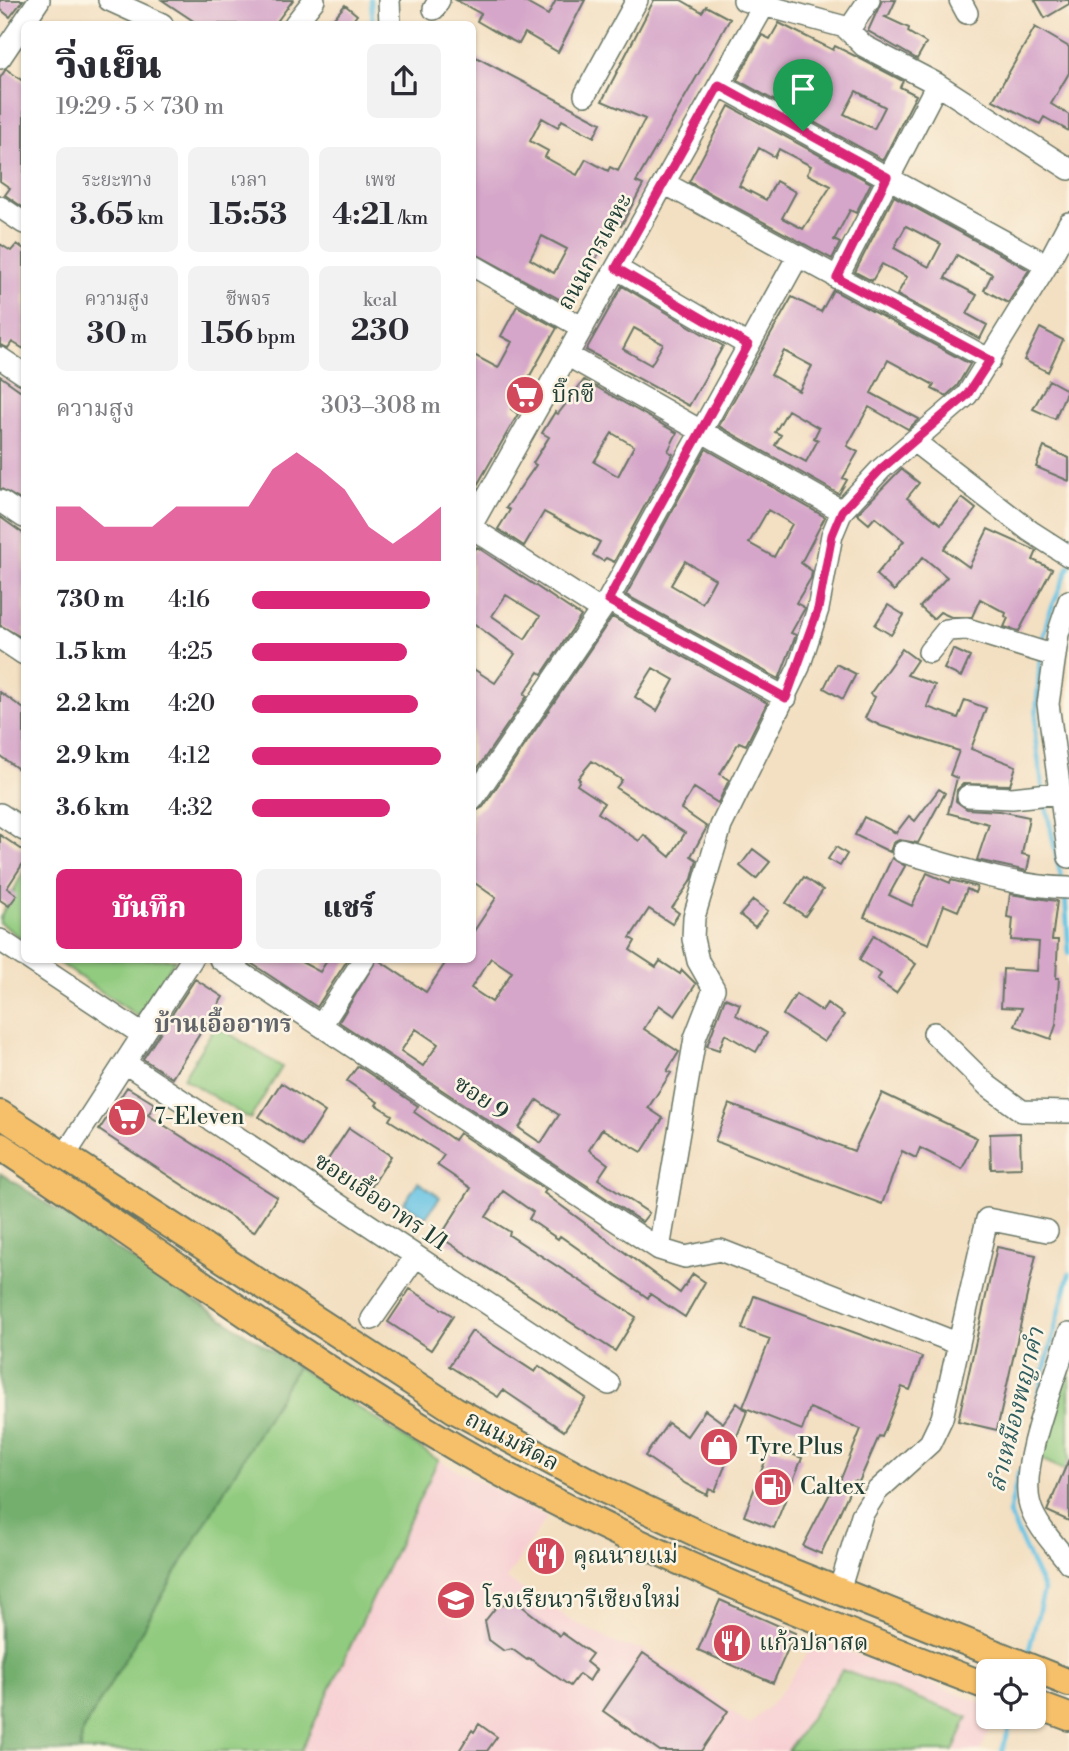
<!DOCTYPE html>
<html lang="th">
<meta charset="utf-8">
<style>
:root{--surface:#fff;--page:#f2f2f3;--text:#2b2b33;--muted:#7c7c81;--accent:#db2777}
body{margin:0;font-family:"Libre Bodoni","Noto Serif Thai",serif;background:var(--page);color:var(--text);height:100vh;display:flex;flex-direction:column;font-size:26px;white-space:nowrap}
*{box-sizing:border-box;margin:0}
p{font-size:23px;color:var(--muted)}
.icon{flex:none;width:38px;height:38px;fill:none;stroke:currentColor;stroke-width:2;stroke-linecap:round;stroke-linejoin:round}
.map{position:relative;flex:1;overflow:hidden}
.details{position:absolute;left:21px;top:21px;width:455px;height:942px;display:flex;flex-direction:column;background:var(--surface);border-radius:10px;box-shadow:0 2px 5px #0004}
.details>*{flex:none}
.tools{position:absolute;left:976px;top:1659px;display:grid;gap:14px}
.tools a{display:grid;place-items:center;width:70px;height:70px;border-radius:10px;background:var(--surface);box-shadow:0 2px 5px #0004;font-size:35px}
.pin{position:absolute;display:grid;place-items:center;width:60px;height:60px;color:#fff;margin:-72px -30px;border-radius:50% 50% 50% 0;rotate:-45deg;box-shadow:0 0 7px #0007}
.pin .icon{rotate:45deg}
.round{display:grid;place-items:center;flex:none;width:74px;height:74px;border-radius:10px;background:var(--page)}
.head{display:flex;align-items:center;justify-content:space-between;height:119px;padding:0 35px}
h1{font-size:38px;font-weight:800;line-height:52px}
.stats{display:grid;grid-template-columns:repeat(3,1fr);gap:10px;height:119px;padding:7px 35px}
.stats div{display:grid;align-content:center;border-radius:10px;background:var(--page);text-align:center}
.stats b{font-size:30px;font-weight:800}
.stats small{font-size:19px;font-weight:400}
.stats p{font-size:19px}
.chart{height:196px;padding:14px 35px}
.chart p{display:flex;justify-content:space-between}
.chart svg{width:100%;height:126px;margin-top:7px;fill:var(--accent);opacity:.7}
.action{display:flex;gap:14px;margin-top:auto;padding:14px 35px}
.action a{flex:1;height:80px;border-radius:10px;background:var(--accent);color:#fff;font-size:28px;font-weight:800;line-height:80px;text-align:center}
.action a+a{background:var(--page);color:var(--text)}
ul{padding:0 35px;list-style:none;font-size:23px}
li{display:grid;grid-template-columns:112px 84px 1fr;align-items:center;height:52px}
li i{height:18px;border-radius:9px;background:var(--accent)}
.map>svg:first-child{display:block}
.built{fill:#f7cfd3}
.green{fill:#91cb7f;stroke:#58845a;stroke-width:2}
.forest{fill:#74af6e;stroke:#4a7651;stroke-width:2}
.water{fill:#66c3e4;stroke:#42808c;stroke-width:2}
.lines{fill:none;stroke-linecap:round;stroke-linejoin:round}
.stream{stroke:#66c3e4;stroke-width:4.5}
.building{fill:#d5a6c9;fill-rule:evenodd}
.minor-casing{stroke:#697665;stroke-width:24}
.major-casing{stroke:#697665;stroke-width:30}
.minor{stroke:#fff;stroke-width:21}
.major{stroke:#f6c06b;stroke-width:26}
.route-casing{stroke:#fff;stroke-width:14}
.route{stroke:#db2777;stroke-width:9}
.labels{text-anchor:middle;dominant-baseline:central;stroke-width:5;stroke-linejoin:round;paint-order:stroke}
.street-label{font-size:23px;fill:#1f3d34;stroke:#fcf5e5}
.poi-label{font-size:23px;fill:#1f3d34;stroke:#fcf5e5;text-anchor:start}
.neighbourhood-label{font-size:24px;font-weight:bold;fill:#5f6268;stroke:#fcf5e5}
.water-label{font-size:24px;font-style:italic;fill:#315e60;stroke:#fcf5e5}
</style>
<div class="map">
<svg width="1069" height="1751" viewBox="0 0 1069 1751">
<rect width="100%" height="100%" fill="#fcf5e5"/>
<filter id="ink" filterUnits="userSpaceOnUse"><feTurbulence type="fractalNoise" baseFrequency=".0143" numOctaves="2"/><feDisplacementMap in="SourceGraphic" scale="14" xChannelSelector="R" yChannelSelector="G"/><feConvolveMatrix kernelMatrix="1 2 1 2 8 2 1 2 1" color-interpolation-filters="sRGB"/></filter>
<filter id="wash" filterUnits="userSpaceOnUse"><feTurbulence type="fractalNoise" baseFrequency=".00686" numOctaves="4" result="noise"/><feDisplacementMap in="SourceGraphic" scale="28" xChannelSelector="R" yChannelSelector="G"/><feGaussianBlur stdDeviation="1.57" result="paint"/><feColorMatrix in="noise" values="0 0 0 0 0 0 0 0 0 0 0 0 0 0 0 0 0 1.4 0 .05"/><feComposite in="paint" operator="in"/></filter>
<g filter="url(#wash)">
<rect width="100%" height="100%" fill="#f3dfc1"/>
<path class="built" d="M438,1460L547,1517L506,1579L574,1622L620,1645L642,1649L713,1696L749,1725L776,1699L817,1640L989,1706V1717H994L981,1751H301Z"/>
<path class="green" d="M24,870V940L0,923V918Z
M53,959H175L138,1016Z
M216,1025L282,1067L250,1119L183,1078Z
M1069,1366V1472L1038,1458Z
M297,1367L438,1460L301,1751H81L82,1732Z
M842,1670L968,1717L953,1751H788Z"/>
<path class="forest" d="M0,1173L297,1367L82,1732L80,1751H0Z"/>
<path class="water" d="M418,1182L440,1197L426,1217L404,1203Z"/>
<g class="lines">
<path class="stream" d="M371,0L373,24
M1042,644L1048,617L1069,566
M1040,656L1035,737L1043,790
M1045,802L1062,882
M1065,894L1069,953
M1038,1395L1069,1274
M1019,1471L1009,1514L1044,1590L1027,1658
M1002,1751L1013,1717"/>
</g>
<g id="blocks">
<path class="building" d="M0,0H23L10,17L0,9Z
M162,0H293L275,24H198Z
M456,0H521L548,15L556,0H585L558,52L525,33L519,44L501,35L477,21L481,14Z
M654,0H681L702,12L706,6L730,19L636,182L643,185L621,226L616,223L570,305L472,252V55L601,123L594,137L562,120L558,127L542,118L530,141L548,151L545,157L577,175L586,159L608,171L610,167L618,171L645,119L602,101ZM542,236L567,249L554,273L530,259Z
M882,0H896L889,15L885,17L909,28L908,32L926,43L917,59L868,31Z
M1035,0H1069V4L1045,18Z
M345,5L357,15L350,24H329Z
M779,23L833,50L835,46L855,56L903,81L900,87L916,95L883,160L737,80L762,35L770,39ZM856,91L885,107L874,129L844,114Z
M1035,27L1069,47V73L1051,104L1069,115V131L1044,117L1040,124L993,100Z
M6,69L24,82V208L5,195L10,188L0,181V78Z
M729,106L871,183L856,213L850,210L834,240L840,243L832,259L689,182ZM759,148L775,157L779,149L811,166L807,174L831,186L803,229L782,218L796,192L776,181L766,200L739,186Z
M894,196L1029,270L1008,303L984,290L992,274L957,255L945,278L977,295L967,314L987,325L980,339L897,295L907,277L882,264L872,281L855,272ZM906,226L941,244L929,267L894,248Z
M0,244L11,251L17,244L24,249V349L12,342L8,348L0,345Z
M622,286L723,346L689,406L586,350ZM634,328L663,344L651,365L623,349Z
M833,290L970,364L957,386L946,396L932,389L934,385L888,360L871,393L919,419L908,429L869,407L847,446L858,452L843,478L847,480L839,494L719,426L792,297L821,312ZM784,351L812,366L799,391L771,375ZM788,410L819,428L814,438L818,440L806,462L775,445L781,435L775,432Z
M517,306L557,328L511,409L518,414L472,494V354L498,368L512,342L501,336Z
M1040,328L1063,340L1048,372L1024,360Z
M0,376L24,393V502L0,488Z
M584,380L677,433L668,451L673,454L614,562L606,558L603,561L593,555L600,542L544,512L524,546L498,529L510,510L506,508L536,465L533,463L549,437L542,433L555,412L558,414ZM612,433L634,446L618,476L594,462Z
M1049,380L1067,390L1055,419L1033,409Z
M1044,447L1069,458V481L1036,467Z
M706,449L825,517L801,563L812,571L811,578L796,603L805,608L791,633L796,635L779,679L626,595ZM768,510L792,524L774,557L749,543ZM685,561L715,579L702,603L671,585Z
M901,469L919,483L907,498L941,524L962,498L976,509L944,549L969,567L988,529L1037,551L1033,560L1052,569L1019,631L1004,627L1008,618L1005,616L1006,613L980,599L972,617H951L940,612L933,619L920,607L947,577L923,557L894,591L876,575L904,541L875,517L869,524L857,514Z
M0,517L24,534V639L0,625Z
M477,547L581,616L542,674L539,672L524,694L527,696L477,769L472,766V668L495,683L515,654L472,622V554ZM506,595L540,616L525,639L492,616Z
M888,605L904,615L891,635L875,625Z
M612,617L767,703L746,745L739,742L720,774L729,780L718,803L694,788L681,809L707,827L691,856L697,860L692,879L672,908L679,913L672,924L649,909L630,938L635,941L630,950L656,967L660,961L680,974L682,970L696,984L675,1016L659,1005L644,1029L679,1052L667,1071L671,1073L648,1108L663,1118L649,1141L642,1152L602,1129L589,1150L608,1164L598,1179L649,1213L642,1222L339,1022L377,959L426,992L448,959H472V934L496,898L472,881V813L483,807ZM653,668L674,680L657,711L635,697ZM592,761L622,780L616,788L685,833L670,857L644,835L639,841L598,813L604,803L577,785L580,780L578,778ZM491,958L512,972L492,1002L471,988ZM416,1029L438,1044L423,1066L401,1051ZM537,1100L559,1115L541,1143L519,1128Z
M902,649L917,660L907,675L935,685L927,707L958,718L965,700L986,708L971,749L1016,766L1010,785L963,784L957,790L956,801L967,809L1000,811L1029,817L1022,854L1030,856L1027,871L977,860L989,824L948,813L957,778L950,775L959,751L881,726L865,718L875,697L870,694Z
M953,649L970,657L961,677L944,669Z
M836,664L856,674L843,699L824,688Z
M0,692L24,709V773L0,756Z
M939,789L945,793L918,843L899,840L893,843L890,852L855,835L864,817L896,833L909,816L915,821Z
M0,835L24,851V862L7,888L17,895L9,906L0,900Z
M836,847L847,854L840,866L828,859Z
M753,849L770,862L756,879L740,866Z
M892,858L905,866L889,895L912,906L927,873L950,883L951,880L977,887L975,893L967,889L958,911L944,905L929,944L864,917Z
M804,877L823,890L805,916L786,903Z
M1010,894L1057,901L1052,940H1058L1056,978H1059L1056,1025L1051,1039L1015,1026L1022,1008L1001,1007L1003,969L1037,971L1039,942L1011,940L1013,918L1007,917Z
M753,900L768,911L755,927L740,915Z
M874,935L916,964L896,993L877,980L881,974L859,960Z
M254,959H296L320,972L328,959H348L317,1007L251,963Z
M195,979L223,997L172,1078L143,1059Z
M796,994L822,1011L827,1003L844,1015L824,1042L783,1015Z
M725,998L740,1004L736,1015L767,1033L756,1052L725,1034L719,1050L707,1046Z
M358,1066L418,1106L414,1112L454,1140L459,1133L546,1190L544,1193L680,1293L693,1274L705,1282L685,1317L650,1294L648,1298L560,1236L558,1239L529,1219L533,1212L503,1191L486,1217L510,1232L509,1235L636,1317L615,1351L440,1237L471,1188L437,1165L444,1155L389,1120L392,1115L376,1105L378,1102L347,1081Z
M281,1083L325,1112L303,1146L259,1117Z
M127,1087L155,1104L148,1115L277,1197L254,1232L99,1130Z
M882,1093L977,1138L962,1169L920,1148L916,1158L902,1151L882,1204L715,1141L729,1104L854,1151Z
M349,1128L391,1156L370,1189L327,1161Z
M1020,1133L1021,1168L991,1169L990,1134Z
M997,1247L1036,1255L997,1430L958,1421Z
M410,1289L453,1316L431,1350L388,1322Z
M754,1296L922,1357L910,1390L902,1387L882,1437L879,1436L859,1482L854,1481L821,1554L803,1546L837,1480L840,1481L861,1429L810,1408L802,1430L743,1407L770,1339L742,1329Z
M472,1331L535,1372L539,1366L586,1398L564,1431L503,1390L498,1397L449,1366Z
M737,1403L747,1411L715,1491L709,1489L707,1495L686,1484L645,1456L668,1423L687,1436L705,1410L723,1423Z
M771,1446L802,1458L774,1528L744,1516Z
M1069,1459V1521L1047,1511Z
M720,1600L795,1633L773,1683L698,1650Z
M518,1603L560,1636L562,1633L592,1654L586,1662L596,1670L589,1681L579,1674L570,1686L529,1658L527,1660L512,1649L504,1651L489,1640L485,1621L497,1606Z
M643,1653L728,1711L701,1751H660L603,1711Z
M479,1724L497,1737L487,1751H459L472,1730L474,1732Z"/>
</g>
</g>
<g filter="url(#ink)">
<use href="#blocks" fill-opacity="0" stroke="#697665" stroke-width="2"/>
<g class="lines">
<g class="minor-casing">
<path id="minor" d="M109,0L162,24
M389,0L390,24
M744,0L845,27L852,25L869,0
M960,0L967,13
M434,9L439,0
M295,24L314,0
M845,27L864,46L937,84L1069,169
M0,58L39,0
M719,85L1047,265
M585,95L637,0
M664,183L990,360
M0,207L24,223
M472,265L583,328
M616,268L748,345
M837,278L937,84
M567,355L842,511
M0,358L24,374
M915,442L1030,531L1069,556
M0,501L24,517
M472,524L763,7
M472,528L600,610
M608,600L786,698
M1069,601L1058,634L1048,704L1069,857
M0,638L24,654
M929,652L947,630L967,629L1055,656
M968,796L1012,798L1058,793
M472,800L608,600L798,256
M0,814L24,830
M903,852C957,867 1012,887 1069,888
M0,940L24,956
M29,959L143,1035
M220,959L659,1249L685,1257L720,1250L959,1344
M322,1024L364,959
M934,1033L988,1086L1022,1111L1069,1112
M125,1063L609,1384
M65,1155L192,959
M659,1249L695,1038L714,989L698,961L693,939L694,917L721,826L799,667L818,609L832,535L842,511L881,469L967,395L1047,265L1069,223
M372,1319L416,1256
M1069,1333C1057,1375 1018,1464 1030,1505C1036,1526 1056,1546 1069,1563
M839,1591L862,1515L877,1491L930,1443L942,1418L987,1219L1047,1231"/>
</g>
<g class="major-casing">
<path id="major" d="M0,1114L455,1410L605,1490L709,1539L1069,1683
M0,1146C153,1248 301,1357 460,1450C628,1547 808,1618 989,1687
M1034,1704L1069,1717"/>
</g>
<use href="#minor" class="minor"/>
<use href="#major" class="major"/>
</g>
</g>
<g class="lines" filter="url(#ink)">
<g class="route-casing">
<path id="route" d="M719,85L887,177L837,278L990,360L967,395L881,469L842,511L832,535L818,609L786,698L608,600L748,345L616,268Z"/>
</g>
<use href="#route" class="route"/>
</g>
<defs>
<g id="supermarket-disc" transform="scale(2.0125)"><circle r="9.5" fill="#d1495b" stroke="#fcf5e5"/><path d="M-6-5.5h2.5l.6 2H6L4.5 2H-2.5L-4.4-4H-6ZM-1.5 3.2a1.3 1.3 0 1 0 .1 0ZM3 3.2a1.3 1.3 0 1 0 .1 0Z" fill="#fff"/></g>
<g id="shop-disc" transform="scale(2.0125)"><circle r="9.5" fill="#d1495b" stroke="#fcf5e5"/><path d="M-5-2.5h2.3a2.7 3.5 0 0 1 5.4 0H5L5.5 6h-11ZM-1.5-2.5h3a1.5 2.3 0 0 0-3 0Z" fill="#fff"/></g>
<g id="fuel-disc" transform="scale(2.0125)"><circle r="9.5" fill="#d1495b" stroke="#fcf5e5"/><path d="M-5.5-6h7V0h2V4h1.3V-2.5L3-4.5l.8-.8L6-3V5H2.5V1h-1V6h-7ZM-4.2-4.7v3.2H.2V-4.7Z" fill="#fff"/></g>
<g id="restaurant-disc" transform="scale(2.0125)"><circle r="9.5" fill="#d1495b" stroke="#fcf5e5"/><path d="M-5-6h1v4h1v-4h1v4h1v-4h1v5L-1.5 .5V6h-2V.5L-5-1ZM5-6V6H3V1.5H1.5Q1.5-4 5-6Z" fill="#fff"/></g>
<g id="school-disc" transform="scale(2.0125)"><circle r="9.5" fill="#d1495b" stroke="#fcf5e5"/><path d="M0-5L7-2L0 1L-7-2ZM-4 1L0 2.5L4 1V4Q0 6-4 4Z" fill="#fff"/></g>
</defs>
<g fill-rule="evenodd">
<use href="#supermarket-disc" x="525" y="395"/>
<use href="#supermarket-disc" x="127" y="1117"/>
<use href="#shop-disc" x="719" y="1447"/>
<use href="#fuel-disc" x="773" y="1487"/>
<use href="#restaurant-disc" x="546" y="1556"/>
<use href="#school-disc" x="456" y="1600"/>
<use href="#restaurant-disc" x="732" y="1643"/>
</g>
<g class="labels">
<g class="street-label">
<text transform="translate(595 252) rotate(-61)">ถนนการเคหะ</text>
<text transform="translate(481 1098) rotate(34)">ซอย 9</text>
<text transform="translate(381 1202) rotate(34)">ซอยเอื้ออาทร 1/1</text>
<text transform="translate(512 1441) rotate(28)">ถนนมหิดล</text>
</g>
<g class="poi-label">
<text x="552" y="395">บิ๊กซี</text>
<text x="154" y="1117">7-Eleven</text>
<text x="746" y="1447">Tyre Plus</text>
<text x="800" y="1487">Caltex</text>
<text x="573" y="1556">คุณนายแม่</text>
<text x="483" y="1600">โรงเรียนวารีเชียงใหม่</text>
<text x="759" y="1643">แก้วปลาสด</text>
</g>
<g class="neighbourhood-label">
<text x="223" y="1025">บ้านเอื้ออาทร</text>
</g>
<g class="water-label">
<text transform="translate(1017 1410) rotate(-76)">ลำเหมืองพญาคำ</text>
</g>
</g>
</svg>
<div class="tools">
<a><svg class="icon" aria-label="locate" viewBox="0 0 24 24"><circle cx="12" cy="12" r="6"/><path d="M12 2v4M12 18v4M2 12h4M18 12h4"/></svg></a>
</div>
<div class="pin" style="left:803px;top:131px;background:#1e9e55"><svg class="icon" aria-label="arrive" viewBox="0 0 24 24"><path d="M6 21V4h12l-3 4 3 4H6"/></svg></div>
<section class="details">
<div class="head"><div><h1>วิ่งเย็น</h1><p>19:29 · 5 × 730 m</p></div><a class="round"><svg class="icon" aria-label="share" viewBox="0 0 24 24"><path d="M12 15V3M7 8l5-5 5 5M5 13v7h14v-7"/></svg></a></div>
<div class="stats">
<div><p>ระยะทาง</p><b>3.65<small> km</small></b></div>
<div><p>เวลา</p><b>15:53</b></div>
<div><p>เพซ</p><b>4:21<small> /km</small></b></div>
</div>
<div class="stats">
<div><p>ความสูง</p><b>30<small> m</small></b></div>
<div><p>ชีพจร</p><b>156<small> bpm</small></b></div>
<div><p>kcal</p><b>230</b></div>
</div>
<div class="chart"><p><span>ความสูง</span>303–308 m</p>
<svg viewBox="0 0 160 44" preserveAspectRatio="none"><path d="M0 44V25L10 25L20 32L30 32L40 32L50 25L60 25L70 25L80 25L90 12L100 6L110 12L120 19L130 32L140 38L150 32L160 25V44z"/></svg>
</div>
<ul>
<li><b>730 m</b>4:16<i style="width:94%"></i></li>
<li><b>1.5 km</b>4:25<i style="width:82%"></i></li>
<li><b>2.2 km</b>4:20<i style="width:88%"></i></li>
<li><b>2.9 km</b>4:12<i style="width:100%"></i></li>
<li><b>3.6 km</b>4:32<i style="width:73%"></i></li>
</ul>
<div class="action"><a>บันทึก</a><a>แชร์</a></div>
</section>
</div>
